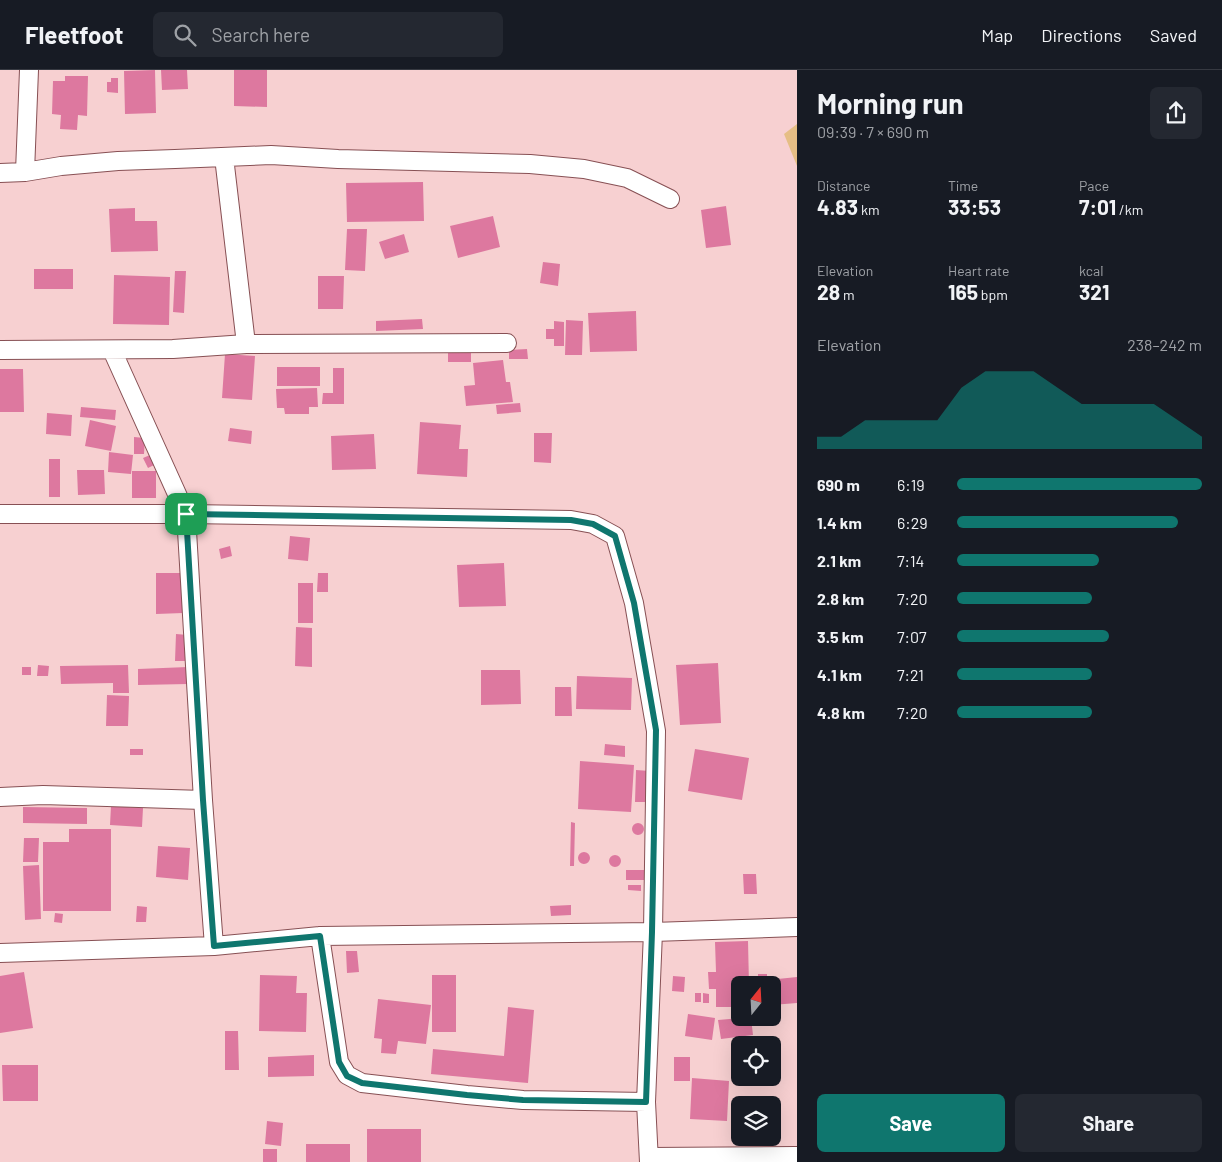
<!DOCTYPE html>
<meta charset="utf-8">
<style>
:root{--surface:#171b24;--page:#242831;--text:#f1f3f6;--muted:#9ea1a6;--line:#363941;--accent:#0f766e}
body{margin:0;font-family:Barlow,sans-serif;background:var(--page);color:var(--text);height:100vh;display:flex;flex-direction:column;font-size:19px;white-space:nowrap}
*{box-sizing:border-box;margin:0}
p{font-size:16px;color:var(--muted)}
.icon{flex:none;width:28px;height:28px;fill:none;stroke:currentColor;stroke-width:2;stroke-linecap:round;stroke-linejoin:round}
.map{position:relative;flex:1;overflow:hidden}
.sheet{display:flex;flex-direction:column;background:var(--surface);width:425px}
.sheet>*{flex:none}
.needle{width:32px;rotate:18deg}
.controls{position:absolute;left:731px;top:906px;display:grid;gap:10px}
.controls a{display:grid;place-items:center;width:50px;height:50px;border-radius:8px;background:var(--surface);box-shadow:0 5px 20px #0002;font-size:25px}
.pin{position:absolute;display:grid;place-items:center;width:42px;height:42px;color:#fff;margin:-21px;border-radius:10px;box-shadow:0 2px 8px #0006}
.round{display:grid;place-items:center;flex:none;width:52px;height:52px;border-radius:8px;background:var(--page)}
.summary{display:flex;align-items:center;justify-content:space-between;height:85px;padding:0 20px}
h1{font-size:28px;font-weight:700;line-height:38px}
.metrics{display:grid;grid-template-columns:repeat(3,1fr);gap:8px;height:85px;padding:5px 20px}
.metrics div{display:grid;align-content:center}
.metrics b{font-size:21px;font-weight:700}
.metrics small{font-size:14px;font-weight:400}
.metrics p{font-size:14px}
.chart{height:140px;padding:10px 20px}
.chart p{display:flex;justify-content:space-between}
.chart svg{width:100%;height:90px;margin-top:5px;fill:var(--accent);opacity:.7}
.button{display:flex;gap:10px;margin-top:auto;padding:10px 20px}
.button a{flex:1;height:58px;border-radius:8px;background:var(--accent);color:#fff;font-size:20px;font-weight:700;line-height:58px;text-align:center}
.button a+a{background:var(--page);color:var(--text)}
ul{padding:0 20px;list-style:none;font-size:16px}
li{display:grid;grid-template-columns:80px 60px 1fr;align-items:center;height:38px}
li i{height:12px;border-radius:6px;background:var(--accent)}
header{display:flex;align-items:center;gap:30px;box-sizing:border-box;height:70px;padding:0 25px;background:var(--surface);border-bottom:1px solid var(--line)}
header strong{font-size:24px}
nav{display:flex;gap:28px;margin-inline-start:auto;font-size:18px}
.search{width:350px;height:45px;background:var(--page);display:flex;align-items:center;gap:12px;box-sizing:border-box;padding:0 18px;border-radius:8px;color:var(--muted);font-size:19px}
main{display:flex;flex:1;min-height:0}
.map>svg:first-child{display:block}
.green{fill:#e6be85}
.building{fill:#dd789f}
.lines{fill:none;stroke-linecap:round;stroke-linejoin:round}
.street-casing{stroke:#875054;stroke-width:20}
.street{stroke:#fff;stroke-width:18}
.route-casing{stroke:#fff;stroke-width:10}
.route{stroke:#0f766e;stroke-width:6}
</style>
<header>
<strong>Fleetfoot</strong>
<div class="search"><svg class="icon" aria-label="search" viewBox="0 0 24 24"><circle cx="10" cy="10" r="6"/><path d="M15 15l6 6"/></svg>Search here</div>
<nav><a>Map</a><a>Directions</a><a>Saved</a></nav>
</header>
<main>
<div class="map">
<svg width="797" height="1092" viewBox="0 0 797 1092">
<rect width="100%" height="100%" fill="#f7d0d1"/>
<path class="green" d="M797,54V96L784,64Z"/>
<path class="building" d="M155,0L156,43L125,44L124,1Z
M161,0H187L188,19L162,20Z
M234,0H267V37L234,36Z
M65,6H88L87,46L78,45L77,60L60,59L61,45L52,44L53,11H65Z
M111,8H118V23L107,22V12H111Z
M423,112L424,151L347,152L346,113Z
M726,136L731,175L706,178L701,140Z
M135,138V151H157L158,181L111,182L109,139Z
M493,146L500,177L458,188L450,156Z
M347,159H367L365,201L345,200Z
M404,164L409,182L385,189L379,172Z
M543,192L560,194L558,216L540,213Z
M34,199H73V219H34Z
M175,201H186L184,243L173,242Z
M114,205L170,207L169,255L113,254Z
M318,206H344L343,239H318Z
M636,241L637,281L590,282L588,243Z
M422,249L423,259L376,261V251Z
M566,250L583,251L582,285H565Z
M554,251L564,252V276H554V269H546V259H554Z
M527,279L528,289H509V280Z
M471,281V292H448V282Z
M225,284L255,286L252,330L222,328Z
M503,290L506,312H510L513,332L466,336L464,316L475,315L473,293Z
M277,297H320V316H277Z
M333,298H344V334H322L323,323H333Z
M0,299H23L24,342H0Z
M317,318L318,337H309V344H285L284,338H277L276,319Z
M520,333L521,342L497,344L496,335Z
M81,337L116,340L115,350L80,347Z
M47,343L72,345L71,366L46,364Z
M90,350L116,356L111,381L85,376Z
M420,352L461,355L459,379H468L467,407L417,404Z
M230,358L252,361L251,374L228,371Z
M534,363H552L551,393L534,392Z
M374,364L376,399L332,400L331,366Z
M134,367L145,368L144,384H134Z
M109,382L133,385L131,404L108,402Z
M150,385L154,395L148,398L143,388Z
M49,389H60V427H49Z
M77,400H104L105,424L78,425Z
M132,401H156V428H132Z
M290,466L310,468L308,491L288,489Z
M230,476L232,486L221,489L219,479Z
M504,493L506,536L459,537L457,495Z
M156,503H183V543L156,544Z
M318,503H328V522H317Z
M298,513H313V553H298Z
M296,557L312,558V597L295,596Z
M176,564L188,565L187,591H175Z
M718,593L721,653L680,655L676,595Z
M38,595L49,596L48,606H37Z
M128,595L129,623H113V613L61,614L60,596Z
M22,597H31V605H22Z
M188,597V614L138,615V599Z
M481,600H520L521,634L481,635Z
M577,606L632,608L631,640L576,639Z
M555,617H571L572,646H555Z
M107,625L129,626L128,656H106Z
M605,674L625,676V687L604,685Z
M130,679H143V685H130Z
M695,679L749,688L742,730L688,721Z
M580,691L634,695L631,742L578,739Z
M636,700L650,701L649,732H635Z
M111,736L143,738L142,757L110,755Z
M23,737L87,738V754L23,753Z
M571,752L575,753L574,796H570Z
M632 759a6 6 0 1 1 12 0a6 6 0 1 1-12 0Z
M69,759H111V841H43V772H69Z
M24,768H39L38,792H23Z
M158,776L190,778L188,810L156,807Z
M578 788a6 6 0 1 1 12 0a6 6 0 1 1-12 0Z
M609 791a6 6 0 1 1 12 0a6 6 0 1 1-12 0Z
M39,795L41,849L25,850L23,796Z
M626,800H646V810H626Z
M743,804H756L757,824H744Z
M628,815H641V821L628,820Z
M571,835V845L551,846L550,836Z
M137,836L147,837L146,852H136Z
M55,843L63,844L62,853L54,852Z
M748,871L749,915H740V937H716V919H709L708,902H716L715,872Z
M346,881H357L359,902L347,903Z
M24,902L33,958L0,963V906Z
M758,904H767V915H758Z
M260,905L297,906L296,923H307L306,962L259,961Z
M432,905H456V962H432Z
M673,906L685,907L684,922L672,921Z
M797,907V933L772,935V915H768V910Z
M695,923H701V932H695Z
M703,923L709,924V933H703Z
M378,929L431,935L426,974L398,971L396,984L381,983L382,969L374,968Z
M508,937L534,940L528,1013L431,1004L433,979L504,986Z
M688,944L715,948L712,970L685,966Z
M741,948H751L753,965L721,969L718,950Z
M225,961H238L239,1000H225Z
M314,985V1006L268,1007V987Z
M674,987H690V1011H674Z
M2,995H38V1031H3Z
M692,1008L729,1011L727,1051L690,1049Z
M267,1051L283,1053L281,1076L265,1074Z
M367,1059H421V1092H367Z
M306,1074H350V1092H306Z
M263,1079H277V1092H263Z"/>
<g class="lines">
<g class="street-casing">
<path id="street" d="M224,87L246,274L507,273
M25,102L29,0
M0,103L25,102L61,96L118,91L175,89L271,85L338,89L530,94L584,99L627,108L670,129
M0,280L173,279L246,274
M112,280L186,444L203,730L214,876
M0,444H186L571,450L593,454L615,466L634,533L656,661L653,862L646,1032L649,1092
M0,727L43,725L203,730
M320,866L339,992L347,1005L362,1013L467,1025L523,1030L646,1032
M0,883L214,876L320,866L653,862L797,857
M649,1087L797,1086"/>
</g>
<use href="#street" class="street"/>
</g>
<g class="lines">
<g class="route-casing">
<path id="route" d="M186,444L571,450L593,454L615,466L634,533L656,660L652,862L646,1032L523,1030L467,1025L362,1013L347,1006L339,992L320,866L214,876L203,730Z"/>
</g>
<use href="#route" class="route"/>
</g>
</svg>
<div class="controls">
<a><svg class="needle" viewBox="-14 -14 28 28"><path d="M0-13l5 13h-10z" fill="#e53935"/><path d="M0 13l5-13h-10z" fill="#9ea1a6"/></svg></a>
<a><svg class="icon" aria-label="locate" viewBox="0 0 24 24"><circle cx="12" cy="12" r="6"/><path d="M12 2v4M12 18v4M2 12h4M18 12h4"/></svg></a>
<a><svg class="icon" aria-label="layers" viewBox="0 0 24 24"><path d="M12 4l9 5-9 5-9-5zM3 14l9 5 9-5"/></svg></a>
</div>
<div class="pin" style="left:186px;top:444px;background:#1e9e55"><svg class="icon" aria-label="arrive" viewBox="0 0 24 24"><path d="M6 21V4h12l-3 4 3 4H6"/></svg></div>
</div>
<section class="sheet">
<div class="summary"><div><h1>Morning run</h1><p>09:39 · 7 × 690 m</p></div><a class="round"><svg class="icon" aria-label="share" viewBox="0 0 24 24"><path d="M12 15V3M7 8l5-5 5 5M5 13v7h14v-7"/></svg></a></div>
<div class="metrics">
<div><p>Distance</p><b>4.83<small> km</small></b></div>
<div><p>Time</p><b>33:53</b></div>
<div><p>Pace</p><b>7:01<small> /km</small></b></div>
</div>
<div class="metrics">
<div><p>Elevation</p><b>28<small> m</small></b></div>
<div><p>Heart rate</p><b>165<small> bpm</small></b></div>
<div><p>kcal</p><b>321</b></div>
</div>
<div class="chart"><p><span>Elevation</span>238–242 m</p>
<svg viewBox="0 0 160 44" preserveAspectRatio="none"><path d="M0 44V38L10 38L20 30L30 30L40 30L50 30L60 14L70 6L80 6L90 6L100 14L110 22L120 22L130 22L140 22L150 30L160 38V44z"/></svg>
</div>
<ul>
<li><b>690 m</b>6:19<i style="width:100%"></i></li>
<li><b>1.4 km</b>6:29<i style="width:90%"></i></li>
<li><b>2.1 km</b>7:14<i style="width:58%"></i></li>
<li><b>2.8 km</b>7:20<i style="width:55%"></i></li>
<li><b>3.5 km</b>7:07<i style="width:62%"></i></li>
<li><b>4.1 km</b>7:21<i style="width:55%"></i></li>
<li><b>4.8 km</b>7:20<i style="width:55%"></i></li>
</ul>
<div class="button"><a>Save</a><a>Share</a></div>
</section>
</main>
